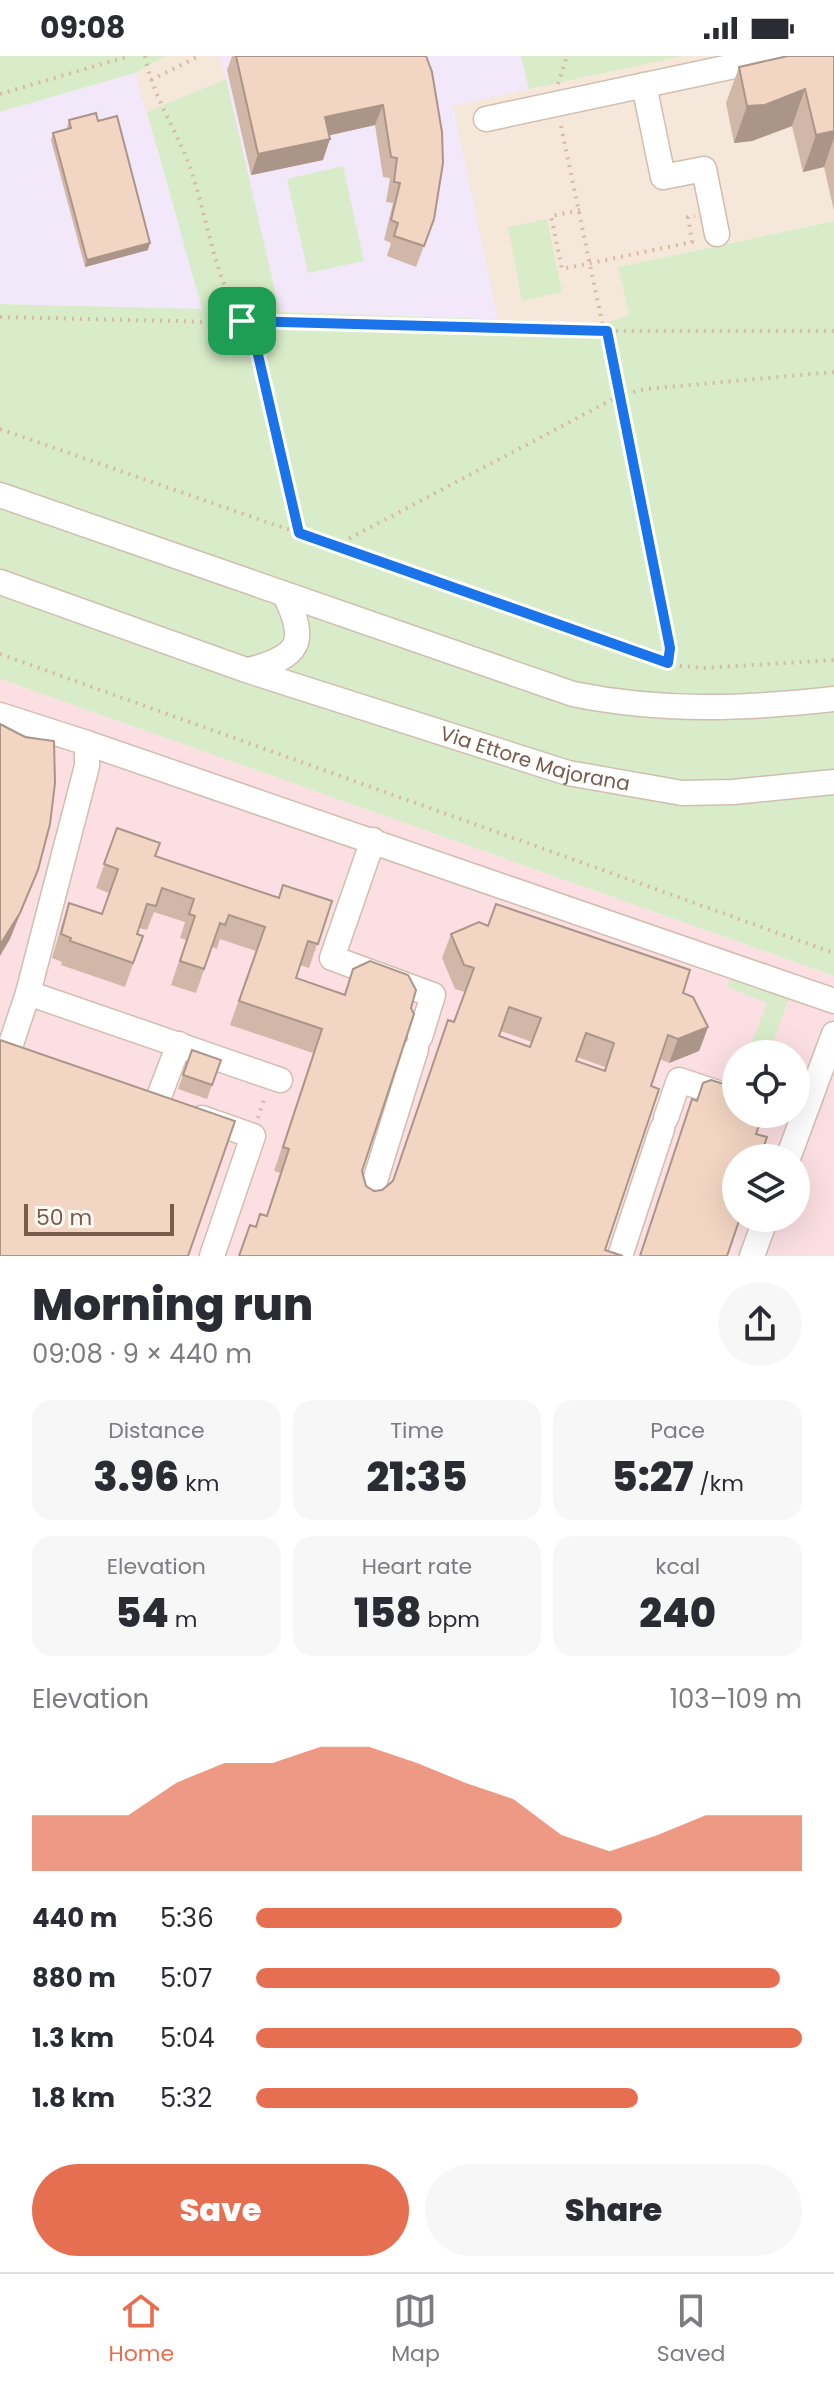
<!DOCTYPE html>
<meta charset="utf-8">
<style>
:root{--surface:#fff;--page:#f7f7f7;--text:#2b2b33;--muted:#7c7c81;--line:#e1e1e2;--accent:#e76f51}
body{margin:0;font-family:Poppins,sans-serif;background:var(--page);color:var(--text);height:100vh;display:flex;flex-direction:column;font-size:30px;white-space:nowrap}
*{box-sizing:border-box;margin:0}
p{font-size:26px;color:var(--muted)}
.icon{flex:none;width:44px;height:44px;fill:none;stroke:currentColor;stroke-width:2;stroke-linecap:round;stroke-linejoin:round}
.map{position:relative;height:1200px;overflow:hidden}
.drawer{display:flex;flex-direction:column;background:var(--surface);flex:1}
.drawer>*{flex:none}
.fabs{position:absolute;left:722px;top:984px;display:grid;gap:16px}
.fabs a{display:grid;place-items:center;width:88px;height:88px;border-radius:50%;background:var(--surface);box-shadow:0 8px 32px #0002;font-size:40px}
.scale{position:absolute;left:24px;bottom:20px;width:150px;box-sizing:border-box;padding-left:8px;border:4px solid #7a5c4d;border-top:0;font-size:22px;line-height:28px;white-space:nowrap;color:#7a5c4d;-webkit-text-stroke:6px #fffaf3;paint-order:stroke}
.pin{position:absolute;display:grid;place-items:center;width:68px;height:68px;color:#fff;margin:-34px;border-radius:16px;box-shadow:0 4px 12px #0006}
.round{display:grid;place-items:center;flex:none;width:84px;height:84px;border-radius:42px;background:var(--page)}
.head{display:flex;align-items:center;justify-content:space-between;height:136px;padding:0 32px}
h1{font-size:44px;font-weight:800;line-height:60px}
.metrics{display:grid;grid-template-columns:repeat(3,1fr);gap:12px;height:136px;padding:8px 32px}
.metrics div{display:grid;align-content:center;border-radius:20px;background:var(--page);text-align:center}
.metrics b{font-size:40px;font-weight:800}
.metrics small{font-size:22px;font-weight:400}
.metrics p{font-size:22px}
.chart{height:224px;padding:16px 32px}
.chart p{display:flex;justify-content:space-between}
.chart svg{width:100%;height:144px;margin-top:8px;fill:var(--accent);opacity:.7}
.primary-button{display:flex;gap:16px;margin-top:auto;padding:16px 32px}
.primary-button a{flex:1;height:92px;border-radius:48px;background:var(--accent);color:#fff;font-size:32px;font-weight:800;line-height:92px;text-align:center}
.primary-button a+a{background:var(--page);color:var(--text)}
ul{padding:0 32px;list-style:none;font-size:26px}
li{display:grid;grid-template-columns:128px 96px 1fr;align-items:center;height:60px}
li i{height:20px;border-radius:10px;background:var(--accent)}
.status{display:flex;justify-content:space-between;align-items:center;height:56px;padding:0 40px;background:var(--surface);direction:ltr}
.status svg{height:22px;fill:currentColor}
.dock{display:flex;justify-content:space-around;align-items:center;height:112px;border-top:2px solid var(--line);background:var(--surface);font-size:22px;color:var(--muted)}
.dock a{display:grid;justify-items:center;gap:4px}
.dock .on{color:var(--accent)}
.map>svg:first-child{display:block}
.residential{fill:#f5e8da}
.education{fill:#f3e8fa}
.medical{fill:#fbdfe3;fill-rule:evenodd}
.green{fill:#d8ecc9}
.lines{fill:none;stroke-linecap:round;stroke-linejoin:round}
.minor-casing{stroke:#d1beb0;stroke-width:27}
.path{stroke:#d9b8a5;stroke-width:4;stroke-dasharray:2 6;stroke-linecap:butt}
.minor{stroke:#fff;stroke-width:24}
.wall{fill:#d1b7a8;fill-rule:evenodd}
.shaded-wall{fill:#aa9588}
.building{fill:#f3d5c3;stroke:#aa9588;stroke-width:2;fill-rule:evenodd}
.route-casing{stroke:#fff;stroke-width:16}
.route{stroke:#1a73e8;stroke-width:10}
.labels{text-anchor:middle;dominant-baseline:central;stroke-width:7;stroke-linejoin:round;paint-order:stroke}
.street-label{font-size:20px;fill:#7a5c4d;stroke:#fffaf3}
</style>
<div class="status"><b>09:08</b><svg viewBox="0 0 49 12"><path d="M0 12V9h3v3zM5 12V6h3v6zM10 12V3h3v9zM15 12V0h3v12zM26 1h20v11H26zM47 4h2v5h-2z"/></svg></div>
<div class="map">
<svg width="834" height="1200" viewBox="0 0 834 1200">
<rect width="100%" height="100%" fill="#fdf6ec"/>
<path class="residential" d="M166,0H834V165L618,211L629,259L605,267L280,256L226,24L0,248V56L135,17Z"/>
<path class="education" d="M220,0H521L529,33L453,50L498,264L280,256Z
M135,17L203,254L0,248V56Z"/>
<path class="medical" d="M0,623L834,920V1200H0ZM736,998H796V1058H736ZM736,1102H796V1162H736Z"/>
<path class="green" d="M0,0H166L135,17L0,56Z
M521,0H682L529,33Z
M226,23L280,256L605,267L629,259L618,211L834,165V920L0,623V248L202,253L147,56Z
M343,110L364,205L308,217L287,123Z
M547,163L562,236L522,245L508,171Z
M739,922L791,936L769,998H747L767,947L727,931L729,925Z"/>
<g class="lines">
<g class="minor-casing">
<g id="minor">
<path d="M644,29L663,121L704,113L717,178"/>
<path d="M486,63L781,0"/>
<path d="M0,439L573,638C661,656 745,653 834,643"/>
<path id="s1" d="M0,526L246,614L568,717L682,737L733,736L834,726"/>
<path d="M249,614C300,600 308,587 285,539"/>
<path d="M0,659L87,687V710L28,937L9,994"/>
<path d="M87,687L834,945"/>
<path d="M373,784L332,902L433,939L420,981"/>
<path d="M28,937L280,1024"/>
<path d="M157,1046L179,988"/>
<path d="M202,1062L253,1080L212,1200"/>
<path d="M666,1062L679,1024L736,1043"/>
<path d="M788,1102L834,978"/>
<path d="M369,1144L416,993"/>
<path d="M620,1200L662,1073"/>
<path d="M752,1200L766,1162"/>
</g>
</g>
<path class="path" d="M145,0C152,37 172,67 186,101C209,157 212,232 253,277L299,477
M151,24L199,0
M558,28L567,0
M0,38L129,0
M561,70L670,592L668,607
M580,154L551,160L562,213L692,186L688,161L695,160
M0,261L607,275H834
M0,373L680,610L703,612L834,604
M335,490L619,340L645,333L834,316
M0,598L834,897
M258,1062L265,1040"/>
<use href="#minor" class="minor"/>
</g>
<path class="wall" d="M232,0H426L434,163L416,211L387,200L391,187L384,184L393,147L386,146L390,122L383,121L375,69L329,79L323,104L251,119L227,14Z
M834,0V155L824,111L803,116L792,70L752,85L734,87L726,47L739,11Z
M69,64L98,65L148,194L85,211L51,84L53,77L67,73V71Z
M117,772L155,800L278,841L332,845L309,912L300,909L296,922L344,938L353,913L362,1115L366,1130L374,1135L382,1134L392,1126L465,936L455,933L442,902L451,878L683,937L708,971L699,995L669,1007L660,1003L651,1030L605,1194L256,1171L266,1160L280,1117L274,1115L313,997L230,969L256,895L220,883L217,893L212,891L196,937L171,929L186,884L180,882L185,866L154,856L147,874L139,872L137,878L143,880L125,931L61,909L62,906L52,902L61,871L69,847L102,858L109,837L96,832ZM501,975L532,986L530,991L499,980ZM577,1001L605,1011L604,1015L576,1005Z
M192,994L221,1004L207,1043L178,1033Z"/>
<path class="shaded-wall" d="M805,33L792,70L752,85L734,87L747,50Z
M383,49L375,69L318,82L325,61Z
M834,75V82L824,111L803,116L816,79Z
M330,83L323,104L251,119L258,98Z
M150,187L148,194L85,211L87,204Z
M38,814L10,883L0,900V889Z
M708,971L699,995L669,1007L678,983Z"/>
<path class="building" d="M236,0H426L432,16L442,76L443,107L434,163L424,190L394,180L398,167L391,164L400,127L394,126L397,102L391,101L383,49L325,61L330,83L258,98Z
M788,0H834V75L816,79L805,33L765,49L747,50L739,11Z
M96,57L98,65L117,60L150,187L87,204L53,77L71,72L69,64Z
M0,668L25,681L54,685L55,727L50,768L38,814L20,857L0,889Z
M117,772L160,787L155,800L279,842L283,829L332,845L318,888L308,885L296,922L345,939L353,913L370,905L408,919L416,934L411,952L414,958L362,1115L366,1130L374,1135L382,1134L393,1125L448,964L454,966L474,912L464,909L451,878L479,866L488,870L496,848L690,914L683,937L693,941L708,971L678,983L668,979L651,1030L659,1033L605,1194L623,1200H239L250,1169L256,1171L260,1158L267,1160L289,1093L283,1091L322,973L239,945L265,871L229,859L225,869L220,867L204,913L180,905L195,860L189,858L194,843L162,832L156,850L147,848L137,878L143,880L133,907L70,885L71,882L61,878L69,847L102,858L118,813L104,808ZM509,951L541,962L530,991L499,980ZM586,977L614,987L605,1015L576,1005Z
M0,984L235,1065L188,1200H0Z
M192,994L221,1004L212,1029L183,1019Z
M711,1024L736,1032V1058H763L756,1078L767,1081L760,1102H736V1162H740L727,1200H640L692,1043L697,1045L703,1027Z"/>
<g class="lines">
<g class="route-casing">
<path id="route" d="M242,265L607,275L670,592L668,607L299,477L253,277Z"/>
</g>
<use href="#route" class="route"/>
</g>
<g class="labels">
<g class="street-label">
<text stroke="none"><textPath href="#s1" startOffset="564">Via Ettore Majorana</textPath></text>
</g>
</g>
</svg>
<div class="fabs">
<a><svg class="icon" aria-label="locate" viewBox="0 0 24 24"><circle cx="12" cy="12" r="6"/><path d="M12 2v4M12 18v4M2 12h4M18 12h4"/></svg></a>
<a><svg class="icon" aria-label="layers" viewBox="0 0 24 24"><path d="M12 4l9 5-9 5-9-5zM3 14l9 5 9-5"/></svg></a>
</div>
<div class="scale">50 m</div>
<div class="pin" style="left:242px;top:265px;background:#1e9e55"><svg class="icon" aria-label="arrive" viewBox="0 0 24 24"><path d="M6 21V4h12l-3 4 3 4H6"/></svg></div>
</div>
<section class="drawer">
<div class="head"><div><h1>Morning run</h1><p>09:08 · 9 × 440 m</p></div><a class="round"><svg class="icon" aria-label="share" viewBox="0 0 24 24"><path d="M12 15V3M7 8l5-5 5 5M5 13v7h14v-7"/></svg></a></div>
<div class="metrics">
<div><p>Distance</p><b>3.96<small> km</small></b></div>
<div><p>Time</p><b>21:35</b></div>
<div><p>Pace</p><b>5:27<small> /km</small></b></div>
</div>
<div class="metrics">
<div><p>Elevation</p><b>54<small> m</small></b></div>
<div><p>Heart rate</p><b>158<small> bpm</small></b></div>
<div><p>kcal</p><b>240</b></div>
</div>
<div class="chart"><p><span>Elevation</span>103–109 m</p>
<svg viewBox="0 0 160 44" preserveAspectRatio="none"><path d="M0 44V27L10 27L20 27L30 17L40 11L50 11L60 6L70 6L80 11L90 17L100 22L110 33L120 38L130 33L140 27L150 27L160 27V44z"/></svg>
</div>
<ul>
<li><b>440 m</b>5:36<i style="width:67%"></i></li>
<li><b>880 m</b>5:07<i style="width:96%"></i></li>
<li><b>1.3 km</b>5:04<i style="width:100%"></i></li>
<li><b>1.8 km</b>5:32<i style="width:70%"></i></li>
</ul>
<div class="primary-button"><a>Save</a><a>Share</a></div>
</section>
<nav class="dock">
<a class="on"><svg class="icon" aria-label="home" viewBox="0 0 24 24"><path d="M3 11l9-7 9 7M6 9v11h12V9"/></svg>Home</a>
<a><svg class="icon" aria-label="map" viewBox="0 0 24 24"><path d="M3 6l6-2 6 2 6-2v14l-6 2-6-2-6 2zM9 4v14M15 6v14"/></svg>Map</a>
<a><svg class="icon" aria-label="saved" viewBox="0 0 24 24"><path d="M7 4h10v16l-5-4-5 4z"/></svg>Saved</a>
</nav>
